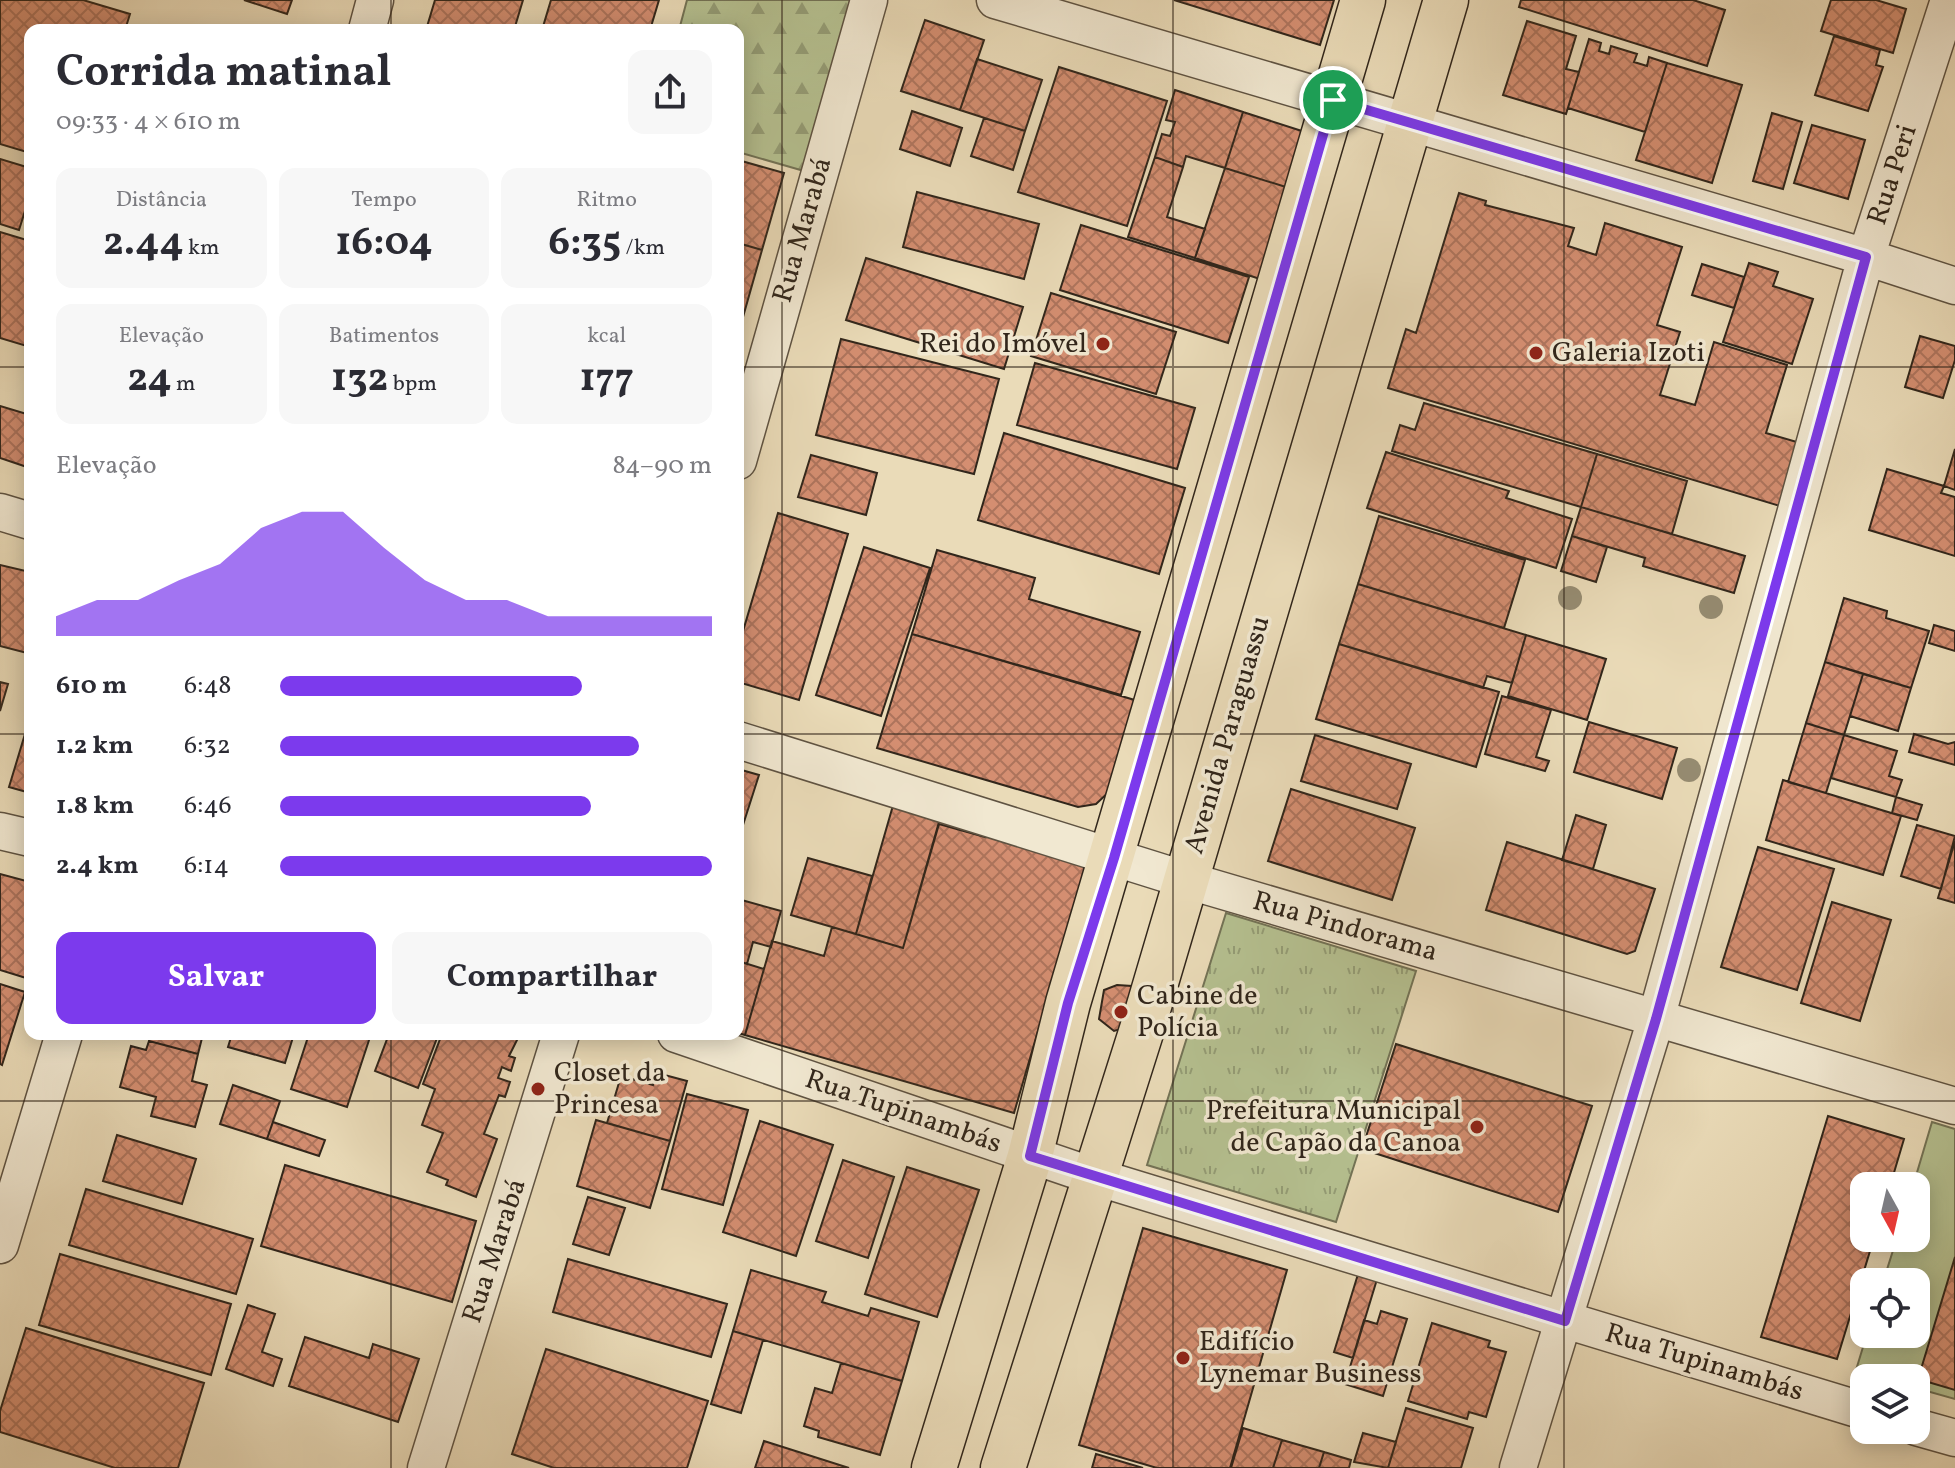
<!DOCTYPE html>
<html lang="pt">
<meta charset="utf-8">
<style>
:root{--surface:#fff;--page:#f7f7f7;--text:#2b2b33;--muted:#7c7c81;--accent:#7c3aed}
body{margin:0;font-family:Vollkorn,serif;background:var(--page);color:var(--text);height:100vh;display:flex;flex-direction:column;font-size:30px;white-space:nowrap}
*{box-sizing:border-box;margin:0}
p{font-size:26px;color:var(--muted)}
.icon{flex:none;width:44px;height:44px;fill:none;stroke:currentColor;stroke-width:2;stroke-linecap:round;stroke-linejoin:round}
.map{position:relative;flex:1;overflow:hidden}
.drawer{position:absolute;left:24px;top:24px;width:720px;height:1016px;display:flex;flex-direction:column;background:var(--surface);border-radius:16px;box-shadow:0 4px 20px #0003}
.drawer>*{flex:none}
.needle{width:52px;rotate:172deg}
.tools{position:absolute;left:1850px;top:1172px;display:grid;gap:16px}
.tools a{display:grid;place-items:center;width:80px;height:80px;border-radius:16px;background:var(--surface);box-shadow:0 4px 20px #0003;font-size:40px}
.pin{position:absolute;display:grid;place-items:center;width:68px;height:68px;color:#fff;margin:-34px;border:4px solid #fff;border-radius:50%;box-shadow:0 2px 8px #0007}
.round{display:grid;place-items:center;flex:none;width:84px;height:84px;border-radius:16px;background:var(--page)}
.summary{display:flex;align-items:center;justify-content:space-between;height:136px;padding:0 32px}
h1{font-size:44px;font-weight:700;line-height:60px}
.stats{display:grid;grid-template-columns:repeat(3,1fr);gap:12px;height:136px;padding:8px 32px}
.stats div{display:grid;align-content:center;border-radius:16px;background:var(--page);text-align:center}
.stats b{font-size:40px;font-weight:700}
.stats small{font-size:22px;font-weight:400}
.stats p{font-size:22px}
.chart{height:224px;padding:16px 32px}
.chart p{display:flex;justify-content:space-between}
.chart svg{width:100%;height:144px;margin-top:8px;fill:var(--accent);opacity:.7}
.action{display:flex;gap:16px;margin-top:auto;padding:16px 32px}
.action a{flex:1;height:92px;border-radius:16px;background:var(--accent);color:#fff;font-size:32px;font-weight:700;line-height:92px;text-align:center}
.action a+a{background:var(--page);color:var(--text)}
ul{padding:0 32px;list-style:none;font-size:26px}
li{display:grid;grid-template-columns:128px 96px 1fr;align-items:center;height:60px}
li i{height:20px;border-radius:10px;background:var(--accent)}
.map>svg:first-child{display:block}
.forest{fill:url(#forest-firs);stroke:#737356;stroke-width:2}
.park{fill:url(#park-tufts);stroke:#737356;stroke-width:2}
.garden{fill:#b5c090;stroke:#737356;stroke-width:2}
.building{fill:url(#building-cross-hatch);stroke:#31261b;stroke-width:2}
.lines{fill:none;stroke-linecap:round;stroke-linejoin:round}
.minor-casing{stroke:#5f5342;stroke-width:39}
.major-casing{stroke:#31261b;stroke-width:47}
.minor{stroke:#f1e8d1;stroke-width:36}
.major{stroke:#eadbb8;stroke-width:44}
.tree{fill:#968c72}
.route-casing{stroke:#fff;stroke-width:16}
.route{stroke:#7c3aed;stroke-width:10}
.grid{fill:none;stroke:#31261b;stroke-width:2;stroke-opacity:0.55}
.poi-dot{fill:#8f2418;stroke:#f1e8d1;stroke-width:3}
.labels{text-anchor:middle;dominant-baseline:central;stroke-width:7;stroke-linejoin:round;paint-order:stroke}
.street-label{font-size:28px;fill:#31261b;stroke:#f1e8d1}
.poi-label{font-size:28px;fill:#31261b;stroke:#f1e8d1;text-anchor:start}
</style>
<div class="map">
<svg width="1955" height="1468" viewBox="0 0 1955 1468">
<defs>
<pattern id="forest-firs" width="22" height="20" patternUnits="userSpaceOnUse" patternTransform="scale(2)"><rect width="22" height="20" fill="#b5c090"/><path d="M5 1l3.5 6h-7zM16 11l3.5 6h-7z" fill="#949c75"/></pattern>
<pattern id="park-tufts" width="24" height="20" patternUnits="userSpaceOnUse" patternTransform="scale(2)"><rect width="24" height="20" fill="#b5c090"/><path d="M3 7l-1-3M5 7V3M7 7l1-3M15 17l-1-3M17 17v-4M19 17l1-3" fill="none" stroke="#949c75"/></pattern>
<pattern id="building-cross-hatch" width="8" height="8" patternUnits="userSpaceOnUse" patternTransform="scale(2)"><rect width="8" height="8" fill="#d48e71"/><path d="M0 0l8 8M0 8l8-8" fill="none" stroke="#ad745c"/></pattern>
</defs>
<rect width="100%" height="100%" fill="#eadbb8"/>
<filter id="stains"><feTurbulence type="fractalNoise" baseFrequency=".0025" numOctaves="4"/><feColorMatrix values="0 0 0 0 .2 0 0 0 0 .09 0 0 0 0 .02 0 0 0 .5 -.17"/></filter>
<radialGradient id="worn" r=".72"><stop offset=".6" stop-color="#630" stop-opacity="0"/><stop offset="1" stop-color="#630" stop-opacity=".3"/></radialGradient>
<path class="forest" d="M687,0H857L804,171L738,152V30H679Z"/>
<path class="park" d="M1226,913L1416,971L1336,1222L1147,1165Z"/>
<path class="garden" d="M1932,1122L1955,1129V1399L1916,1388V1378H1884L1856,1370L1867,1334H1916V1282H1883L1897,1238H1916V1186H1913Z"/>
<path class="building" d="M0,0H83L130,14L125,30H30V153L0,144Z
M244,0H292L287,14Z
M435,0H523L514,30H426Z
M551,0H659L650,30H542Z
M1174,0H1334L1320,45Z
M1521,0H1693L1725,10L1707,66L1519,7Z
M1831,0H1876L1906,9L1893,53L1821,31Z
M925,20L984,40L960,110L901,91Z
M1527,21L1576,36L1566,69L1579,72L1566,114L1503,95Z
M1834,36L1880,50L1876,65L1883,67L1868,111L1815,95Z
M1589,39L1601,43L1599,51L1609,54L1611,46L1637,54L1634,62L1647,66L1649,57L1667,63L1645,132L1568,108Z
M977,59L1042,80L1025,131L960,110Z
M1667,63L1742,85L1712,183L1636,160Z
M1059,67L1167,101L1127,226L1018,192Z
M1175,90L1243,112L1225,168L1186,156L1183,167L1155,157L1162,134L1170,136L1175,122L1166,120Z
M912,111L962,128L950,166L900,149Z
M1243,112L1308,133L1289,188L1225,168Z
M1772,113L1802,122L1783,189L1753,181Z
M984,118L1025,131L1013,170L971,156Z
M1812,125L1865,140L1848,199L1794,183Z
M1155,157L1183,167L1167,217L1205,229L1195,258L1128,237Z
M0,159L30,168V195L19,230L0,224Z
M738,160L784,173L762,250L738,243Z
M1225,168L1289,188L1260,279L1195,258Z
M917,192L1039,224L1024,279L903,247Z
M1459,193L1486,201L1485,205L1574,228L1568,246L1596,255L1605,223L1682,247L1657,325L1680,332L1660,395L1695,405L1714,342L1787,365L1766,433L1800,443L1780,506L1388,388L1406,329L1416,333Z
M1081,225L1249,277L1228,343L1060,290Z
M0,232L30,241V347L0,338Z
M738,243L762,250L739,331L738,330Z
M866,258L1023,307L1004,369L846,320Z
M1749,263L1778,272L1773,286L1813,299L1792,364L1723,342Z
M1702,264L1744,277L1734,308L1692,295Z
M1051,293L1176,332L1156,394L1031,356Z
M1920,336L1955,346V360L1943,398L1905,387Z
M841,339L999,379L974,474L816,435Z
M1035,363L1195,408L1177,469L1017,425Z
M1424,403L1597,454L1581,507L1392,451L1400,425L1415,430Z
M0,406L30,415V468L0,458Z
M1004,433L1185,488L1159,574L978,520Z
M1955,449V490L1944,486Z
M1386,452L1509,491L1506,498L1572,519L1556,568L1367,508Z
M1597,454L1687,481L1672,534L1581,507Z
M811,455L877,473L866,515L798,497Z
M1887,469L1944,486L1941,493L1955,497V556L1869,530Z
M1581,507L1745,556L1734,593L1643,566L1645,558L1572,536Z
M778,513L848,534L799,700L738,682V648Z
M1379,516L1525,560L1504,628L1358,584Z
M1572,536L1607,547L1596,582L1561,571Z
M864,547L930,568L881,716L816,695Z
M937,550L1035,578L1029,599L1140,632L1121,695L912,634Z
M0,565L30,572L27,653L0,646Z
M1358,584L1526,635L1512,683L1487,676L1483,688L1339,644Z
M1844,598L1887,611L1886,618L1929,631L1911,688L1825,662Z
M1934,625L1955,631V651L1929,643Z
M912,634L1138,701L1112,789L1096,804L1078,807L877,748Z
M1526,635L1606,659L1587,720L1508,696Z
M1339,644L1499,692L1476,767L1316,719Z
M1825,662L1863,674L1844,735L1806,723Z
M1863,674L1911,688L1898,731L1850,716Z
M0,682L8,684L0,711Z
M1502,696L1551,710L1536,757L1549,761L1545,771L1485,754Z
M1589,722L1677,748L1662,799L1574,772Z
M1806,723L1844,735L1826,793L1788,782Z
M25,734L30,735V793L9,787Z
M1914,734L1948,744L1955,742V765L1909,752Z
M1315,735L1411,764L1397,809L1301,781Z
M1844,735L1897,751L1889,776L1902,780L1896,797L1831,778Z
M738,769L759,775L743,825L738,823Z
M1783,780L1901,816L1883,875L1766,840Z
M1291,789L1415,828L1392,900L1268,861Z
M1896,797L1922,805L1917,820L1892,813Z
M894,802L941,815L903,948L856,934Z
M1576,815L1606,825L1593,869L1562,860Z
M939,824L985,837L987,831L1088,860L1014,1113L745,1035L772,941L824,956L832,927L903,948Z
M1917,825L1955,836L1941,889L1901,876Z
M1955,841V903L1938,898Z
M1507,842L1655,889L1635,951L1627,954L1486,910Z
M1758,847L1834,869L1797,990L1721,967Z
M808,858L872,876L856,934L791,915Z
M0,874L30,882V965L26,978L0,970Z
M738,899L781,911L771,947L753,942L747,964L738,961Z
M1832,902L1891,920L1860,1021L1801,1003Z
M738,961L764,969L745,1035L738,1033Z
M0,984L25,992L2,1065L0,1064Z
M1117,985L1132,986L1143,1006L1138,1024L1114,1031L1099,1019L1104,990Z
M150,1034H203L198,1054L149,1041Z
M232,1034H294L285,1063L228,1047Z
M309,1034H371L347,1107L291,1089Z
M389,1034H427L437,1038L418,1088L375,1071Z
M442,1034H520L509,1056L515,1058L511,1071L502,1067L498,1078L510,1082L505,1097L499,1095L484,1134L497,1139L476,1197L446,1185L448,1180L427,1172L443,1133L422,1125L435,1089L423,1084Z
M149,1041L198,1054L192,1081L207,1085L195,1127L151,1116L156,1097L120,1087L131,1046L146,1050Z
M1396,1044L1592,1106L1558,1212L1362,1149Z
M657,1073L687,1081L670,1141L607,1123L621,1076L653,1085Z
M233,1085L280,1101L267,1139L220,1124Z
M687,1094L748,1110L723,1205L662,1189Z
M1828,1116L1904,1139L1890,1186H1864V1238H1874L1837,1359L1761,1337Z
M596,1120L670,1141L650,1208L577,1186Z
M760,1121L833,1145L796,1256L723,1232Z
M273,1122L325,1140L319,1156L267,1139Z
M117,1135L196,1159L182,1204L103,1181Z
M843,1160L894,1177L868,1258L816,1241Z
M285,1165L476,1221L452,1302L261,1246Z
M907,1167L979,1190L937,1317L865,1294Z
M86,1189L253,1239L236,1294L69,1245Z
M588,1197L625,1208L609,1255L573,1244Z
M1143,1228L1287,1270L1230,1468H1157L1079,1445Z
M60,1254L231,1304L211,1375L39,1325Z
M1955,1257V1390L1918,1379Z
M568,1259L727,1304L711,1357L553,1312Z
M751,1270L826,1292L822,1302L868,1316L871,1308L919,1322L902,1381L733,1331Z
M1359,1271L1378,1276L1353,1358L1334,1352Z
M248,1305L275,1314L262,1352L282,1359L273,1386L226,1369Z
M1381,1311L1407,1319L1383,1396L1345,1384L1364,1320L1377,1324Z
M1432,1323L1490,1341L1488,1347L1506,1352L1486,1417L1469,1412L1467,1419L1408,1401Z
M26,1328L204,1383L178,1468H115L0,1432V1411Z
M733,1331L763,1340L741,1413L711,1404Z
M305,1337L369,1358L373,1344L419,1359L398,1422L289,1386Z
M546,1349L708,1401L687,1468H554L512,1454Z
M841,1363L902,1381L880,1455L818,1437L819,1431L804,1426L815,1388L832,1393Z
M1406,1408L1473,1428L1461,1468H1388Z
M1243,1428L1282,1440L1273,1468H1231Z
M1363,1433L1396,1442L1388,1468L1354,1462Z
M1282,1440L1324,1452L1319,1468H1273Z
M764,1441L849,1468H755Z
M1324,1452L1351,1460L1349,1468H1319Z
M1096,1454L1143,1468H1092Z"/>
<g class="lines">
<g class="minor-casing">
<path id="minor" d="M995,0L1866,257L1955,286
M367,30L375,0
M738,461L869,0
M0,512L30,521
M738,740L1186,880L1955,1106
M0,831L30,838
M676,1034L1093,1176L1864,1411
M0,1245L64,1034
M1916,1427L1955,1438
M426,1468L561,1034
M1518,1468L1656,1019L1866,257L1949,0"/>
</g>
<g class="major-casing">
<path id="major" d="M934,1468L1030,1156L1068,1003L1363,0
M1003,1468L1144,1023L1446,0"/>
</g>
<use href="#minor" class="minor"/>
<use href="#major" class="major"/>
</g>
<g class="tree">
<circle cx="1570" cy="598" r="12"/>
<circle cx="1711" cy="607" r="12"/>
<circle cx="1689" cy="770" r="12"/>
</g>
<g class="lines">
<g class="route-casing">
<path id="route" d="M1333,100L1866,257L1656,1019L1565,1321L1030,1156L1068,1003L1114,858Z"/>
</g>
<use href="#route" class="route"/>
</g>
<path class="grid" d="M391,0V30M782,0V1468M1173,0V1468M1564,0V1468M0,367H30M738,367H1955M0,734H30M738,734H1955M391,1034V1468M0,1101H1955"/>
<g class="poi-dot">
<circle cx="1103" cy="344" r="8"/>
<circle cx="1536" cy="353" r="8"/>
<circle cx="1121" cy="1012" r="8"/>
<circle cx="538" cy="1089" r="8"/>
<circle cx="1477" cy="1127" r="8"/>
<circle cx="1183" cy="1358" r="8"/>
</g>
<g class="labels">
<g class="street-label">
<text transform="translate(1893 175) rotate(-72)">Rua Peri</text>
<text transform="translate(803 230) rotate(-74)">Rua Marabá</text>
<text transform="translate(1228 735) rotate(-74)">Avenida Paraguassu</text>
<text transform="translate(1345 927) rotate(16)">Rua Pindorama</text>
<text transform="translate(903 1112) rotate(19)">Rua Tupinambás</text>
<text transform="translate(495 1251) rotate(-72)">Rua Marabá</text>
<text transform="translate(1704 1363) rotate(17)">Rua Tupinambás</text>
</g>
<g class="poi-label">
<text x="1087" y="344" text-anchor="end">Rei do Imóvel</text>
<text x="1552" y="353">Galeria Izoti</text>
<text x="1137" y="996">Cabine de<tspan x="1137" dy="32">Polícia</tspan></text>
<text x="554" y="1073">Closet da<tspan x="554" dy="32">Princesa</tspan></text>
<text x="1461" y="1111" text-anchor="end">Prefeitura Municipal<tspan x="1461" dy="32">de Capão da Canoa</tspan></text>
<text x="1199" y="1342">Edifício<tspan x="1199" dy="32">Lynemar Business</tspan></text>
</g>
</g>
<rect width="100%" height="100%" filter="url(#stains)"/>
<rect width="100%" height="100%" fill="url(#worn)"/>
</svg>
<div class="tools">
<a><svg class="needle" viewBox="-14 -14 28 28"><path d="M0-13l5 13h-10z" fill="#e53935"/><path d="M0 13l5-13h-10z" fill="#7c7c81"/></svg></a>
<a><svg class="icon" aria-label="locate" viewBox="0 0 24 24"><circle cx="12" cy="12" r="6"/><path d="M12 2v4M12 18v4M2 12h4M18 12h4"/></svg></a>
<a><svg class="icon" aria-label="layers" viewBox="0 0 24 24"><path d="M12 4l9 5-9 5-9-5zM3 14l9 5 9-5"/></svg></a>
</div>
<div class="pin" style="left:1333px;top:100px;background:#1e9e55"><svg class="icon" aria-label="arrive" viewBox="0 0 24 24"><path d="M6 21V4h12l-3 4 3 4H6"/></svg></div>
<section class="drawer">
<div class="summary"><div><h1>Corrida matinal</h1><p>09:33 · 4 × 610 m</p></div><a class="round"><svg class="icon" aria-label="share" viewBox="0 0 24 24"><path d="M12 15V3M7 8l5-5 5 5M5 13v7h14v-7"/></svg></a></div>
<div class="stats">
<div><p>Distância</p><b>2.44<small> km</small></b></div>
<div><p>Tempo</p><b>16:04</b></div>
<div><p>Ritmo</p><b>6:35<small> /km</small></b></div>
</div>
<div class="stats">
<div><p>Elevação</p><b>24<small> m</small></b></div>
<div><p>Batimentos</p><b>132<small> bpm</small></b></div>
<div><p>kcal</p><b>177</b></div>
</div>
<div class="chart"><p><span>Elevação</span>84–90 m</p>
<svg viewBox="0 0 160 44" preserveAspectRatio="none"><path d="M0 44V38L10 33L20 33L30 27L40 22L50 11L60 6L70 6L80 17L90 27L100 33L110 33L120 38L130 38L140 38L150 38L160 38V44z"/></svg>
</div>
<ul>
<li><b>610 m</b>6:48<i style="width:70%"></i></li>
<li><b>1.2 km</b>6:32<i style="width:83%"></i></li>
<li><b>1.8 km</b>6:46<i style="width:72%"></i></li>
<li><b>2.4 km</b>6:14<i style="width:100%"></i></li>
</ul>
<div class="action"><a>Salvar</a><a>Compartilhar</a></div>
</section>
</div>
